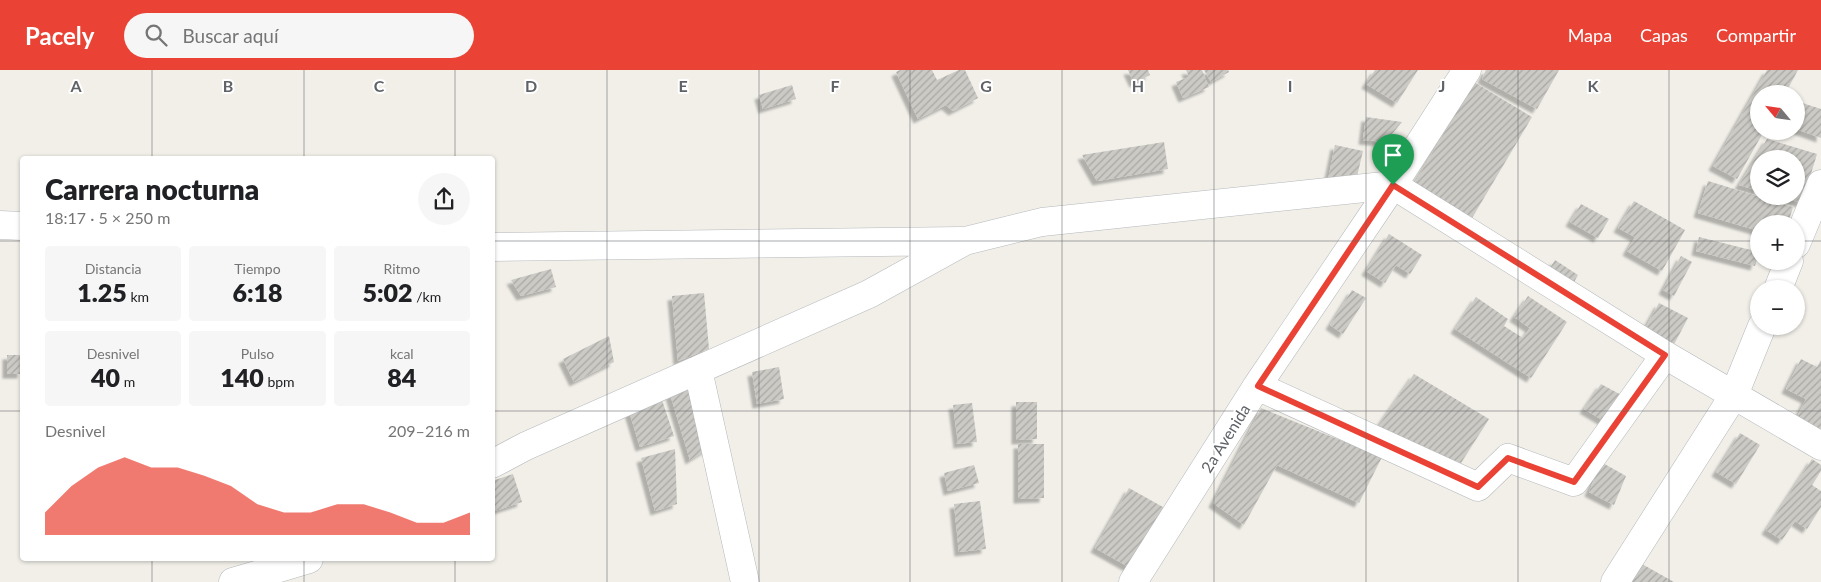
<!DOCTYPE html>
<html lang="es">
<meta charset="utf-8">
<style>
:root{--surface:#fff;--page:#f6f6f6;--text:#202124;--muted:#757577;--accent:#ea4335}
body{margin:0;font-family:Lato,sans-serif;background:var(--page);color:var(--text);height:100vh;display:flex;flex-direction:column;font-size:19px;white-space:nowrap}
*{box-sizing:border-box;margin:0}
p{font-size:16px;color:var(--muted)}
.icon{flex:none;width:28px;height:28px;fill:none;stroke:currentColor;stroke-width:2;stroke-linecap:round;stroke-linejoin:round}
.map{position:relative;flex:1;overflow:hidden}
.sheet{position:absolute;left:20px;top:86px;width:475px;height:405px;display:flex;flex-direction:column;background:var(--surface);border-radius:5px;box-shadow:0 1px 4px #0004}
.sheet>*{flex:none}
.needle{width:32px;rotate:299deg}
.controls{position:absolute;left:1750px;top:15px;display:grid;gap:10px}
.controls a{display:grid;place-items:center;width:55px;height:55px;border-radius:50%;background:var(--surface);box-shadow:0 1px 4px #0004;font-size:25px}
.pin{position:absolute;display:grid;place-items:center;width:42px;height:42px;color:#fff;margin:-51px -21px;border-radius:50% 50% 50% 0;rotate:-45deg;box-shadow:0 0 5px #0007}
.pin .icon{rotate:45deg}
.round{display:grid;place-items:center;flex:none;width:52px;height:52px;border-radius:26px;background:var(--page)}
.head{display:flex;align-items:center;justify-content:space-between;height:85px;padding:0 25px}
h1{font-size:28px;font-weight:800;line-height:38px}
.stats{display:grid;grid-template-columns:repeat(3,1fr);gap:8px;height:85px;padding:5px 25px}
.stats div{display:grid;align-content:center;border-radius:5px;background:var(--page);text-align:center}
.stats b{font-size:25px;font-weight:800}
.stats small{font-size:14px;font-weight:400}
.stats p{font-size:14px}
.chart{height:140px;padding:10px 25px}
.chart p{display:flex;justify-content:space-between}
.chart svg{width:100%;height:90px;margin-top:5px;fill:var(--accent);opacity:.7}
header{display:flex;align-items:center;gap:30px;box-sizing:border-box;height:70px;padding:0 25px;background:var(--accent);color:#fff}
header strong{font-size:24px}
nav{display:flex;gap:28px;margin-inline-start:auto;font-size:18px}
.search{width:350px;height:45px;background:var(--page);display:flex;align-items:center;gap:12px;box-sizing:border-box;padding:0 18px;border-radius:28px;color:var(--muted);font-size:19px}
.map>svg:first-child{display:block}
.building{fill:url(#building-hatch);filter:url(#shadow)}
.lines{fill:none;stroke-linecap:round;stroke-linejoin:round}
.street-casing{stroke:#b5b8bc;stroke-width:29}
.street{stroke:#fff;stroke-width:28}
.route-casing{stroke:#fff;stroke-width:10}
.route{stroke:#ea4335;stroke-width:6}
.grid{fill:none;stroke:#5f6368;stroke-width:1;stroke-opacity:0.55}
.labels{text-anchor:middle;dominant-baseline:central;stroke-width:4;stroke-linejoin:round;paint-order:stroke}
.street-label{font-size:16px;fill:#5f6368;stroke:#fff}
.grid-label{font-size:16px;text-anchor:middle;font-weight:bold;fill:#5f6368;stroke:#fff;stroke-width:4;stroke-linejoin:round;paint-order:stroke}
</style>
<header>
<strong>Pacely</strong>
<div class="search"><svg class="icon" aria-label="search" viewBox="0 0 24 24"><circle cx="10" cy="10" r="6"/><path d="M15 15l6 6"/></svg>Buscar aquí</div>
<nav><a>Mapa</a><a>Capas</a><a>Compartir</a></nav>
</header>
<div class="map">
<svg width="1821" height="512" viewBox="0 0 1821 512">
<defs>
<pattern id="building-hatch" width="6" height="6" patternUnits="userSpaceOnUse" patternTransform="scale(1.25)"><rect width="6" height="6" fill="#cccac5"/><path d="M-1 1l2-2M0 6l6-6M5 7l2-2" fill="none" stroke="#a9a8a4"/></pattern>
<filter id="shadow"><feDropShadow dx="-4.5" dy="4.5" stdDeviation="1" flood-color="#0004"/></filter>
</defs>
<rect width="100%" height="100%" fill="#f1efe8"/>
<path class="building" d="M900,0H932L937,10L959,0H965L978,28L953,41L946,35L918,49L896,2Z
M1128,0H1148L1150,5L1134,13Z
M1186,0H1202L1209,17L1183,28L1176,12L1189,7Z
M1204,0H1228L1229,2L1211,12Z
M1375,0H1418L1397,33L1366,14Z
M1486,0H1559L1537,39L1482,9Z
M1767,0H1798L1785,24H1759V61H1764L1737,109L1713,96Z
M1474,12L1532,47L1472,148L1414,114Z
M792,15L796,29L763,39L759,25Z
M1796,31L1821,39V68L1796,59Z
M1366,47L1402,52L1385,72L1363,70Z
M1767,69L1817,84L1802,133L1780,127L1796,126V89H1759V121L1739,115Z
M1164,72L1168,99L1097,111L1082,85Z
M1335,75L1363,81L1355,115L1328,110Z
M1708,111L1793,137L1788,154H1759V161L1698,143Z
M1634,131L1685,160L1662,201L1627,181L1635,167L1618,158Z
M1581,134L1609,149L1598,168L1570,152Z
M1389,164L1422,185L1410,204L1396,195L1385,213L1366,201Z
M1699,167L1759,182L1755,196L1696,181Z
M1681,186L1692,192L1674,226L1663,220Z
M1555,190L1578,205L1570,219L1546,204Z
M551,199L556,217L521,226L511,210Z
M1352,220L1366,228L1343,264L1330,255Z
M704,223L709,279L678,291L672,226Z
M1528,226L1567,252L1531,308L1455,259L1476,227L1508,249L1504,256L1523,268L1530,258L1514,247Z
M1659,233L1688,248L1671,280L1642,264Z
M609,266L614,292L574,312L563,289Z
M7,285H22V304H7Z
M1801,289L1817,297L1821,290V362L1796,349L1806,329L1786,319Z
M779,297L784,329L757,334L752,302Z
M1414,304L1489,349L1461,393L1373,360L1381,352Z
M1601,314L1625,327L1604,351L1584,339Z
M692,317L711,377L690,390L670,324Z
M662,330L674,366L640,377L629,341Z
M1016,332H1037V369L1016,370Z
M972,333L977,372L956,374L958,373L953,335Z
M1261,338L1382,387L1359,433L1277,395L1244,455L1213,433Z
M1740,363L1760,375L1736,414L1716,402Z
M1018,374H1044V428L1018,429Z
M675,379L677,434L655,441L641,388Z
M1812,389L1821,395V401L1812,415L1821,421V437L1807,459L1795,451L1782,470L1766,460Z
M1601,392L1626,406L1614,435L1589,422Z
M974,395L979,413L948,421L944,403Z
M513,404L522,432L492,442V411Z
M1129,418L1170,441L1136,501L1095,478Z
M980,431L986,479L959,482L954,434Z
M1642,494L1674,512H1628Z"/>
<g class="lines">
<g class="street-casing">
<path id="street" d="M0,155L22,156
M1796,174L1821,114
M492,177L961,171
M1778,219L1789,191
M698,300L745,512
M1257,316L1478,417L1508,388L1574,412L1665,285
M492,394L526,376L869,224L965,171L1042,152L1393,115L1665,285L1821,376
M233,512L309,489
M1133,512L1257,316L1393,115L1467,0
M1615,512L1734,325L1762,256"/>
</g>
<use href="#street" class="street"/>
</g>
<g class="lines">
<g class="route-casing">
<path id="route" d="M1393,115L1665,285L1574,412L1508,388L1478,417L1258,316Z"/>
</g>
<use href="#route" class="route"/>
</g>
<path class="grid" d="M152,0V89M304,0V89M455,0V89M607,0V512M759,0V512M910,0V512M1062,0V512M1214,0V512M1366,0V512M1518,0V512M1669,0V512M0,171H22M492,171H1759M1796,171H1821M0,341H22M492,341H1821M152,489V512M304,489V512M455,489V512"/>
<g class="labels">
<g class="street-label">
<text transform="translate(1225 368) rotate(-58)">2a Avenida</text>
</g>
</g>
<g class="grid-label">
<text x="76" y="22">A</text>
<text x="228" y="22">B</text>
<text x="379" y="22">C</text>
<text x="531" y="22">D</text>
<text x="683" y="22">E</text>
<text x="835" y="22">F</text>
<text x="986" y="22">G</text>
<text x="1138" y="22">H</text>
<text x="1290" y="22">I</text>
<text x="1442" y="22">J</text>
<text x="1593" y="22">K</text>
</g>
</svg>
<div class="controls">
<a><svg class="needle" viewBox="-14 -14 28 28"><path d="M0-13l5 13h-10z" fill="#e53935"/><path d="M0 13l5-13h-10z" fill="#757577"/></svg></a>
<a><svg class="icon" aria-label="layers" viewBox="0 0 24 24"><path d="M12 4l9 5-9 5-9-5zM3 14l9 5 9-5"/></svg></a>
<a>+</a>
<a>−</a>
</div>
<div class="pin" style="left:1393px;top:115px;background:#1e9e55"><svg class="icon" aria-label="arrive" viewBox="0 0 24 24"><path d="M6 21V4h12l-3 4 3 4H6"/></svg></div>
<section class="sheet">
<div class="head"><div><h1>Carrera nocturna</h1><p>18:17 · 5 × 250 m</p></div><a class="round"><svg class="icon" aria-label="share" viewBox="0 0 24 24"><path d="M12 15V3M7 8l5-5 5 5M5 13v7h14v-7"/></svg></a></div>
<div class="stats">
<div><p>Distancia</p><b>1.25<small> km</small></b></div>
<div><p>Tiempo</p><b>6:18</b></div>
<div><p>Ritmo</p><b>5:02<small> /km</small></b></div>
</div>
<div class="stats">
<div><p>Desnivel</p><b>40<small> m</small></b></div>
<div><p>Pulso</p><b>140<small> bpm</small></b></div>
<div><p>kcal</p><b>84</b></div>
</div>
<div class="chart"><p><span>Desnivel</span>209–216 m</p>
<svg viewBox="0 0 160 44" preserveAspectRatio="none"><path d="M0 44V33L10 20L20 11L30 6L40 11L50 11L60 15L70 20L80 29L90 33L100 33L110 29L120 29L130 33L140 38L150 38L160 33V44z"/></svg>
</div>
</section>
</div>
